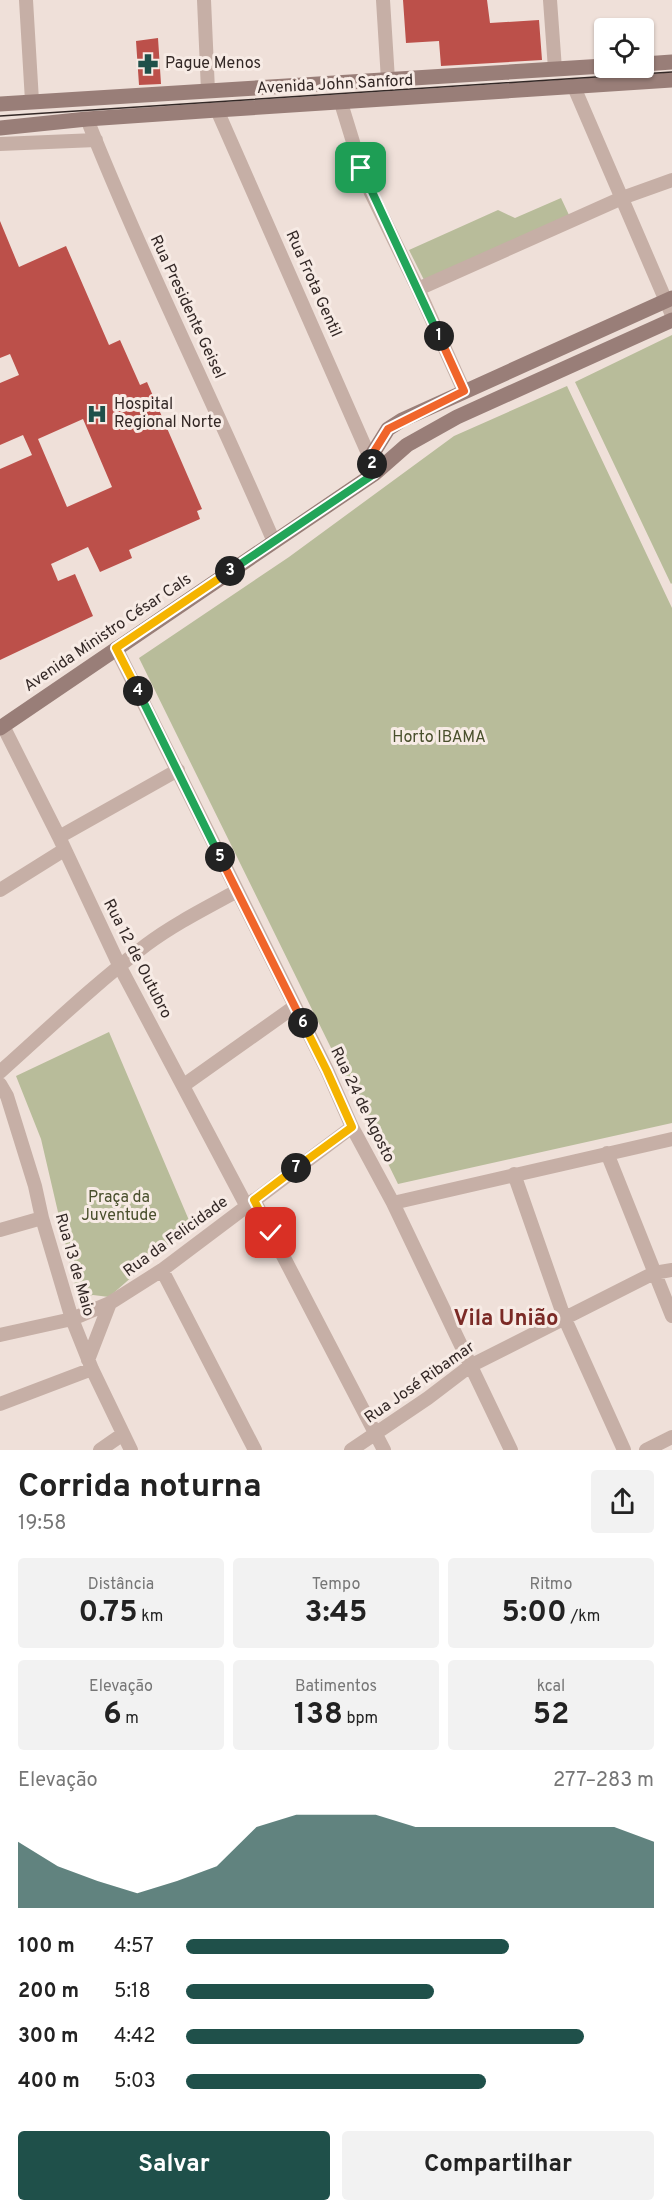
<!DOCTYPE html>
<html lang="pt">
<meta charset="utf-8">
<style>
:root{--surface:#fff;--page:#f2f2f2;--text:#222;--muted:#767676;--accent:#1f504a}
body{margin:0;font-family:Overpass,sans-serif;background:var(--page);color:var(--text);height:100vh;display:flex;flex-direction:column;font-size:22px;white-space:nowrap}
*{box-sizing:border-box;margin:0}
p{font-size:20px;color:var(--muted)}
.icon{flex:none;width:33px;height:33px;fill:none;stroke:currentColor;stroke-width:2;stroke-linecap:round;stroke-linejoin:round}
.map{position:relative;height:1450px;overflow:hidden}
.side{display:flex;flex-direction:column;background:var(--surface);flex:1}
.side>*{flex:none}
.tools{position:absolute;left:594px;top:18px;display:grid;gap:12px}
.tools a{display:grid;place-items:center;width:60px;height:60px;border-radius:6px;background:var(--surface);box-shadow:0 2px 4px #0004;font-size:30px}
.pin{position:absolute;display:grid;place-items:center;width:51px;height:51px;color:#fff;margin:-26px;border-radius:12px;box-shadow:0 3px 9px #0006}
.km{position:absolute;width:30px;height:30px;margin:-15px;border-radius:50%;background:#222;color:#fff;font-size:16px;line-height:30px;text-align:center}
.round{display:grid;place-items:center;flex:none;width:63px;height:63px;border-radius:6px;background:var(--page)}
.head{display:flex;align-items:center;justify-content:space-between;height:102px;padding:0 18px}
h1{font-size:33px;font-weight:700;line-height:45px}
.metrics{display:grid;grid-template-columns:repeat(3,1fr);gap:9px;height:102px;padding:6px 18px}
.metrics div{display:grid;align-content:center;border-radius:6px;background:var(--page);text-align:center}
.metrics b{font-size:30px;font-weight:700}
.metrics small{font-size:16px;font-weight:400}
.metrics p{font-size:16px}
.chart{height:168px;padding:12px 18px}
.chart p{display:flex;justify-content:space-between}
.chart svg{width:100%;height:108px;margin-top:6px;fill:var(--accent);opacity:.7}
.action{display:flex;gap:12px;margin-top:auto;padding:12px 18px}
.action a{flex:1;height:69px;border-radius:6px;background:var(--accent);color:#fff;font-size:24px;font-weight:700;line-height:69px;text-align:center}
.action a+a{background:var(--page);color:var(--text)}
ul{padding:0 18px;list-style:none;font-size:20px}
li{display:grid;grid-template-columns:96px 72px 1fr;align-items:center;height:45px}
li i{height:15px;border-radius:8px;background:var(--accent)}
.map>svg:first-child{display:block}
.green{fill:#b8bc9a}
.building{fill:#bc504a;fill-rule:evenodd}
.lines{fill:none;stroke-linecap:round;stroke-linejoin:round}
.street{stroke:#c6afa6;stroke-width:14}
.secondary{stroke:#997e78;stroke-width:15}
.tram{stroke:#332826;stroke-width:1.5}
.split-1-casing{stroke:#fff;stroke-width:12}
.split-2-casing{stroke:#fff;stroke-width:12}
.split-3-casing{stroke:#fff;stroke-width:12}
.split-4-casing{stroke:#fff;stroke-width:12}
.split-5-casing{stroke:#fff;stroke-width:12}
.split-6-casing{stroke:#fff;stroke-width:12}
.split-7-casing{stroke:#fff;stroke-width:12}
.split-8-casing{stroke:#fff;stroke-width:12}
.split-1{stroke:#22a559;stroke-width:8}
.split-2{stroke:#f0652b;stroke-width:8}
.split-3{stroke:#22a559;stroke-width:8}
.split-4{stroke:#f5b400;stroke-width:8}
.split-5{stroke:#22a559;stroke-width:8}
.split-6{stroke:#f0652b;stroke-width:8}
.split-7{stroke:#f5b400;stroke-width:8}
.split-8{stroke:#f5b400;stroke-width:8}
.labels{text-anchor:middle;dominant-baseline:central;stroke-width:6;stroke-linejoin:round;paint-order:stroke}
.poi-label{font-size:16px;fill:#332826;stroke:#f7ebe5;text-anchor:start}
.street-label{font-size:16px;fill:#332826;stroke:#f7ebe5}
.park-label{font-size:16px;fill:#494f2c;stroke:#f7ebe5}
.district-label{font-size:22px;font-weight:bold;fill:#7b2a26;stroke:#f7ebe5}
</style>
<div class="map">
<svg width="672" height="1450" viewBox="0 0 672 1450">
<rect width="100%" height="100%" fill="#efe0d9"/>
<path class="green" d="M561,198L569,215L424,280L409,250L498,210L515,218Z
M672,335V583L671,584L575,382Z
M567,386L672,608V1123L398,1184L139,658L289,557L454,436Z
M109,1032L191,1225L109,1297L93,1295L78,1298L41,1139L16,1076Z"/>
<path class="building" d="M403,0H487L490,23L539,20L542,60L441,66L439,41L406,43Z
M158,38L161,84L139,85L136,41Z
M0,221L19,267L66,246L109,345L120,340L140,385L147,382L202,509L197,511L200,519L129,550L132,558L100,572L88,547L51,564L58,581L75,574L93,616L0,660V469L32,455L23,435L0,445V383L19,375L10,354L0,358ZM83,419L112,487L67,507L38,439Z"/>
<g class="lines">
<path class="street" d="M26,0L32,101
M204,0L208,91
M383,0L388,80
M550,0L555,69
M574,87L672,315
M341,103L361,168L371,193L418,289L464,391
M217,110L370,458
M87,119C144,262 213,400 274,542
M0,144L96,140
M418,289L622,198L672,180
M116,648L327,1070L352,1127L393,1203L511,1450
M3,726L59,837L120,967L246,1205
M59,837L178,770
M0,890L64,850
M0,1072C48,1029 95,984 146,945C174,924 206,908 237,891
M0,1084L7,1096L35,1186L42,1218L72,1319L92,1369L131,1450
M184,1085L294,1007
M607,1153L672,1316
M514,1174L564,1317L624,1450
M254,1200L384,1450
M393,1203L672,1139
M0,1230L42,1218
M162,1270L255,1450
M0,1335L72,1319L110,1303L162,1270L352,1127
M88,1360L110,1303
M0,1404L92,1369
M100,1450L123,1434
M351,1450L428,1398L470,1366L654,1273L672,1270
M646,1450L672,1437"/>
<path class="secondary" d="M644,64L672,62
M0,104L604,66
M0,128L87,119L217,110L672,80
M374,474L370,458L388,429L402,420L672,298
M0,728L374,474L407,445L457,417L672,320"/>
<path class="tram" d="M0,116L672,72"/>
</g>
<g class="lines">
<g class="split-1-casing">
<path id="split-1" d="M361,168L439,336"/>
</g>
<g class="split-2-casing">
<path id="split-2" d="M372,464L370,458L388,429L464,391L439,336"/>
</g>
<g class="split-3-casing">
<path id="split-3" d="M230,571L374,474L372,464"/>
</g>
<g class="split-4-casing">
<path id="split-4" d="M138,691L116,648L230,571"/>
</g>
<g class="split-5-casing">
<path id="split-5" d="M138,691L220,857"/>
</g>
<g class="split-6-casing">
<path id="split-6" d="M220,857L303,1023"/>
</g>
<g class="split-7-casing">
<path id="split-7" d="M296,1168L352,1127L327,1071L303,1023"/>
</g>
<g class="split-8-casing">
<path id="split-8" d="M271,1233L254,1200L296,1168"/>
</g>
<use href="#split-1" class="split-1"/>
<use href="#split-2" class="split-2"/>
<use href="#split-3" class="split-3"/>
<use href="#split-4" class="split-4"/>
<use href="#split-5" class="split-5"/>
<use href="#split-6" class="split-6"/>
<use href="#split-7" class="split-7"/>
<use href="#split-8" class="split-8"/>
</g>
<defs>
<g id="pharmacy-bare" transform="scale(1.62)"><path d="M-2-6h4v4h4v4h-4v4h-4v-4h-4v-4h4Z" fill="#1f504a" stroke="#f7ebe5" stroke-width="2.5" paint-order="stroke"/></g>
<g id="hospital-bare" transform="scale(1.62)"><path d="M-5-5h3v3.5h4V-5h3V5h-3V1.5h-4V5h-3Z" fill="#1f504a" stroke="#f7ebe5" stroke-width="2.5" paint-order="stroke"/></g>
</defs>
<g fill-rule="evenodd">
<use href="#pharmacy-bare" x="148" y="64"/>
<use href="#hospital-bare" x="97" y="414"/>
</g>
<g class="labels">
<g class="poi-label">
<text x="165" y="64">Pague Menos</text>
<text x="114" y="405">Hospital<tspan x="114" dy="18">Regional Norte</tspan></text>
</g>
<g class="street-label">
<text transform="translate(335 85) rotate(-3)">Avenida John Sanford</text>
<text transform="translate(313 284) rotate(66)">Rua Frota Gentil</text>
<text transform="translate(187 307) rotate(65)">Rua Presidente Geisel</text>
<text transform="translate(108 633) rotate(-34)">Avenida Ministro César Cals</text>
<text transform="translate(137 959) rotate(63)">Rua 12 de Outubro</text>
<text transform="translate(362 1105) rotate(64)">Rua 24 de Agosto</text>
<text transform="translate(176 1237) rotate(-36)">Rua da Felicidade</text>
<text transform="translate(74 1265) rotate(74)">Rua 13 de Maio</text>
<text transform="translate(420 1383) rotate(-35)">Rua José Ribamar</text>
</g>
<g class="park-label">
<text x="439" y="738">Horto IBAMA</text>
<text x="119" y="1198">Praça da<tspan x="119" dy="18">Juventude</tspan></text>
</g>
<g class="district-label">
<text x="506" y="1319">Vila União</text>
</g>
</g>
</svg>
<div class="tools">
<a><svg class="icon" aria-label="locate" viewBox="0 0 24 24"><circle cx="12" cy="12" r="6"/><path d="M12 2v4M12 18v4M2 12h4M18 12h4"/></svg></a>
</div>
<div class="pin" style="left:361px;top:168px;background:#1e9e55"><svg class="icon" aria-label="arrive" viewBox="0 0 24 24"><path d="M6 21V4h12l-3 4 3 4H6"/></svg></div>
<div class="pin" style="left:271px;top:1233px;background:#d93025"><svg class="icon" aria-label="check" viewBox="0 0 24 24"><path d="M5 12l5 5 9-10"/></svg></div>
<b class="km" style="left:439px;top:336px">1</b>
<b class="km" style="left:372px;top:464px">2</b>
<b class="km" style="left:230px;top:571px">3</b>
<b class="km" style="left:138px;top:691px">4</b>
<b class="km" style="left:220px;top:857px">5</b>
<b class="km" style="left:303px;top:1023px">6</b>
<b class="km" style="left:296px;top:1168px">7</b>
</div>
<section class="side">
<div class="head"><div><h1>Corrida noturna</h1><p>19:58</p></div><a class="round"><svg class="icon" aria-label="share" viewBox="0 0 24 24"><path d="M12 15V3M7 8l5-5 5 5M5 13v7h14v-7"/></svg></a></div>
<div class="metrics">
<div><p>Distância</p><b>0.75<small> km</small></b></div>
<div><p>Tempo</p><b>3:45</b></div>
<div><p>Ritmo</p><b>5:00<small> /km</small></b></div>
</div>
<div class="metrics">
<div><p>Elevação</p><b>6<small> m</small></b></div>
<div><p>Batimentos</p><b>138<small> bpm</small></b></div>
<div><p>kcal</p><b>52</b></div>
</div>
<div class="chart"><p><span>Elevação</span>277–283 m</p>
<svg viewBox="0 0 160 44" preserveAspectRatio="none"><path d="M0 44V17L10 27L20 33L30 38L40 33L50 27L60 11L70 6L80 6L90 6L100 11L110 11L120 11L130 11L140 11L150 11L160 17V44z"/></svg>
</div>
<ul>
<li><b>100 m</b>4:57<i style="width:69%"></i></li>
<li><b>200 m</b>5:18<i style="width:53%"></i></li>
<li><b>300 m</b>4:42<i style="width:85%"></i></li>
<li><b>400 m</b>5:03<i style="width:64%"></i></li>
</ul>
<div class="action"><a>Salvar</a><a>Compartilhar</a></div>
</section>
